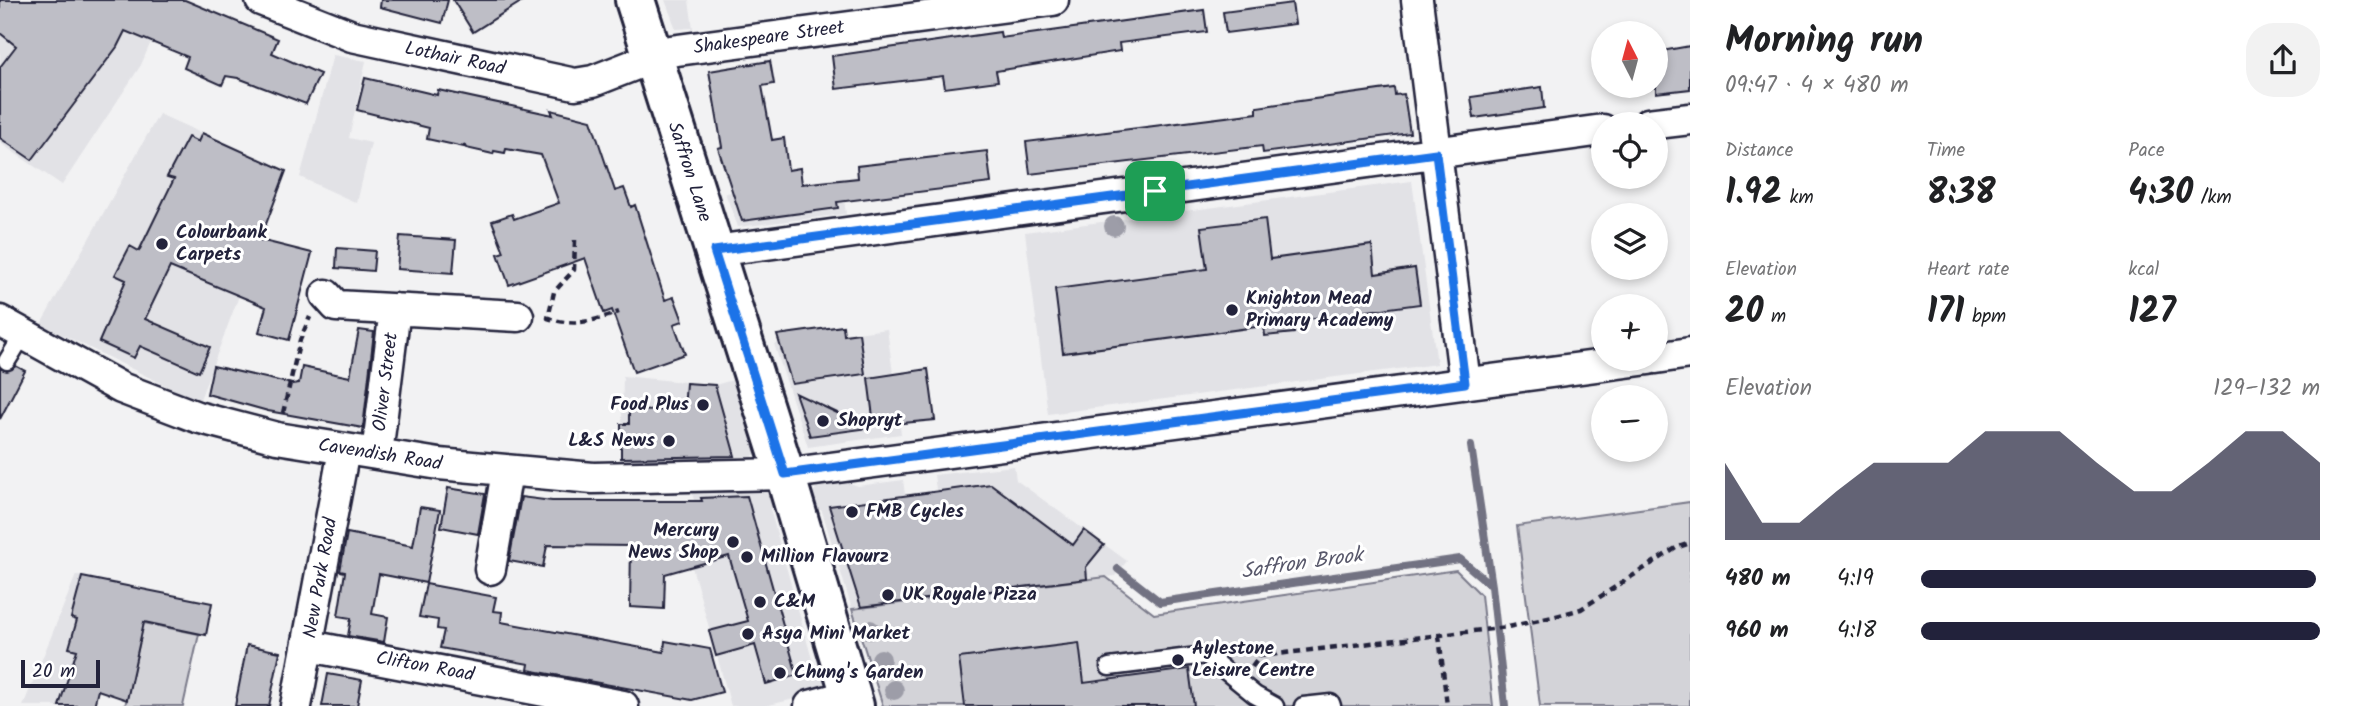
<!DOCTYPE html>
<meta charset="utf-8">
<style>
:root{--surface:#fff;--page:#f2f2f2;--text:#202124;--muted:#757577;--accent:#22223b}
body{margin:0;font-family:Kalam,sans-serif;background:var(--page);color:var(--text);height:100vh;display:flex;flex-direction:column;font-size:26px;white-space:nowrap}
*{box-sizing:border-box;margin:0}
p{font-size:23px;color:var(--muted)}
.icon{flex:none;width:38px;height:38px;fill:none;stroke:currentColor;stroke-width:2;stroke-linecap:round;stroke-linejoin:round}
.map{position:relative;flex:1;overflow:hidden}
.side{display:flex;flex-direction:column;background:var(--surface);width:665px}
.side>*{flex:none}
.needle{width:46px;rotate:354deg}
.buttons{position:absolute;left:1591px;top:21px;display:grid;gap:14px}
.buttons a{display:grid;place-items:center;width:77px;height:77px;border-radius:50%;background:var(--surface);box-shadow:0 4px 10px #0003;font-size:35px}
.scale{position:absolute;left:21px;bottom:18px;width:79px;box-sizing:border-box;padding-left:7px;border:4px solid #22223b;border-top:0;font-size:19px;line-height:24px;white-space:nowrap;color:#22223b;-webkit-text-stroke:5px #fff;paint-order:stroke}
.pin{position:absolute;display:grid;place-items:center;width:60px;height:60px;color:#fff;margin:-30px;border-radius:14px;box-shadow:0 4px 10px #0006}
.round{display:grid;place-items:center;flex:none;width:74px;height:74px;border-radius:28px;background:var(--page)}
.head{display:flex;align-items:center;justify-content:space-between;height:119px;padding:0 35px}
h1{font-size:38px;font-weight:700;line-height:52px}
.metrics{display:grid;grid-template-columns:repeat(3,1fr);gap:10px;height:119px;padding:7px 35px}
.metrics div{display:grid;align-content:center}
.metrics b{font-size:35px;font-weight:700}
.metrics small{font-size:19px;font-weight:400}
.metrics p{font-size:19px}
.chart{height:196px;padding:14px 35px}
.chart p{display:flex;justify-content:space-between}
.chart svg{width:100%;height:126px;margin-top:7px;fill:var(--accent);opacity:.7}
ul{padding:0 35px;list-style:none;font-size:23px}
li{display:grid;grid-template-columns:112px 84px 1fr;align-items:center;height:52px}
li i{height:18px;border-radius:9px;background:var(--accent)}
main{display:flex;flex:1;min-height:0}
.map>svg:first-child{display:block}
.built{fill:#e2e2e6}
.green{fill:#d3d3d8;stroke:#7a7a8a;stroke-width:2}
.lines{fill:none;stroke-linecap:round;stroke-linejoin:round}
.stream{stroke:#727282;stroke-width:8}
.building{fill:#bebec6;stroke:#22223b;stroke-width:2}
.lane-casing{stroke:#22223b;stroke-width:21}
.street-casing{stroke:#22223b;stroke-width:35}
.secondary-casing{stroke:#22223b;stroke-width:44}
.path{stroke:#22223b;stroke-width:4.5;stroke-dasharray:7 5;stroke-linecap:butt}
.lane{stroke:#fff;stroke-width:16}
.street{stroke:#fff;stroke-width:30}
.secondary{stroke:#fff;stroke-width:38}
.tree{fill:#9d9da8}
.route-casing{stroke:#fff;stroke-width:14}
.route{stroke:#1a73e8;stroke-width:9}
.poi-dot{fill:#22223b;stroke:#fff;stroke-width:2.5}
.labels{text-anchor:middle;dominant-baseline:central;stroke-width:6;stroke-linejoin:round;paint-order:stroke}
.street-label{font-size:19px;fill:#22223b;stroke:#fff}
.poi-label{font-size:19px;font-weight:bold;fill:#22223b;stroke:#fff;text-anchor:start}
.water-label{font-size:21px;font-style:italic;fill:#58586b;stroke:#fff}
</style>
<main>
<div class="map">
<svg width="1690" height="706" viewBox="0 0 1690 706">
<rect width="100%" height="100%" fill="#f2f2f3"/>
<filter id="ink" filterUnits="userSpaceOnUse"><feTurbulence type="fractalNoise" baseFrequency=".0143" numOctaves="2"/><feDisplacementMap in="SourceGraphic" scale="14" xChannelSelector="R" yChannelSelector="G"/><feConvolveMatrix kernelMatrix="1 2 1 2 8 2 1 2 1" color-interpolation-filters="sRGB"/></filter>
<g filter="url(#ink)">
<path class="built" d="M0,0H169L141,65L62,185L0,143Z
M665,0H689L693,28L676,29Z
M333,55L366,61L349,138L371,143L357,203L300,177Z
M159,114L286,171L199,402L41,324Z
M841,178L846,214L738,227L725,193Z
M1412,181L1437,364L1048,414L1025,232Z
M887,329L901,434L808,447L774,344Z
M623,376L715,385L736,379L757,452L748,461L621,465Z
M1014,466L1016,480L1127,561L1115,576L951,596L934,475Z
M903,480L919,600L852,609L822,511L812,505L810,497L819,484L844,481L858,486Z
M754,484L770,487L778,499L770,509L815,670L824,673L826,678L819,693L765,706H731L685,542L704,537L692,493L731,491Z
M76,575L151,592L127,700L98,690L62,706H23Z"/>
<path class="green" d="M1690,502V706H1540L1517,526Z
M1456,570L1481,595L1493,706H883L852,609L1106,577L1154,614Z
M144,623L199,634L183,706H125Z"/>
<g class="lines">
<path class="stream" d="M1471,446L1492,586
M1118,569L1160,602L1460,559L1492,586L1505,706"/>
</g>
<path class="building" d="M0,0H185L278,39L272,53L320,74L306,104L238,78L226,76L222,85L184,68L188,57L125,31L117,47L32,160L0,138V67L16,46L0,33Z
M381,0H448L442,23L380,7Z
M453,0H524L473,32Z
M1292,3L1295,24L1226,33L1223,12Z
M1204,10L1207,32L1119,43L1120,51L996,71L998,81L945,88L943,76L836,89L832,56L1000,32L1001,38Z
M1690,46V89L1656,93V52Z
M770,61L774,84L762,86L772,140L784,138L788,170L800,168L802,184L858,178L857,166L987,151L991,183L837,202L838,208L742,221L718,148L722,147L709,71Z
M365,78L437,95L438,90L553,115L551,110L591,120L615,191L624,188L631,207L635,205L665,300L674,297L683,321L674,324L685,354L634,372L612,310L604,313L585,258L509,285L498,254L504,252L492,221L512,214L514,219L559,203L541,155L506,149L505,153L494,151L493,154L466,148L464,144V147L427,139L429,128L357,110Z
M1542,87L1544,108L1474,118L1471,97Z
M1394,88L1395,95L1404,94L1410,133L1263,153L1262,146L1030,174L1026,142L1257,113V107Z
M202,133L286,171L260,240L312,253L289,340L259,332L266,307L170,267L145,319L210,347L199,372L140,346L134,358L99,342L126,280L115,275L130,246L139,251L174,179L167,177L188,137L198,142Z
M1265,219L1270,259L1372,245L1375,274L1415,268L1420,304L1292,321L1294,333L1265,336L1264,326L1063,353L1055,289L1207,269L1201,227Z
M400,236L456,240L453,273L397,269Z
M337,248L375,251L373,271L336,268Z
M843,326L844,335L859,333L865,374L792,384L777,335Z
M359,330L374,332L363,428L268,411L207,394L213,366L292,384L299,383L302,367L350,377Z
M16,366L25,371L0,419V368L7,371Z
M928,369L935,420L892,424L873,417L868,378Z
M686,383L715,385L735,456L621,458V424H629V411L684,410Z
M795,393L869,428L810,436Z
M991,484L1073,545L1084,530L1104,545L1086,567L1087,579L861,607L829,506Z
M448,488L485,494L478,534L441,527Z
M747,496L797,675L766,684L755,645L716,656L709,631L748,621L729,556L665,574L664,609L630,607L631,546L547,545L543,567L509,561L521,497L552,501H702L701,498Z
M420,507L440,510L426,583L379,574L372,614L388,617L384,642L348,636L351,618L338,616L345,572L340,571L347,533L413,546Z
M82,577L212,603L206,635L144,622L127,700L98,690L94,706H59L77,650L69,648L77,620L71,618Z
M426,584L496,597L493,611L502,612L501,622L664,652L665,641L710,649L722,692L692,700L528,670L529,664L440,648L444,630L437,629L438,620L419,617Z
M1079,643L1084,683L1189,669L1194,706H965L959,658Z
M247,645L280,652L269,706H235Z
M328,674L362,680L357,706H322Z"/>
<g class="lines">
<g class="lane-casing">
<path id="lane" d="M7,361L23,335
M1109,667L1206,655L1255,695L1275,706
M1303,706L1331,703L1332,706"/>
</g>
<g class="street-casing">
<path id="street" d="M261,0L352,36L575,84L593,81L670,51L1053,0
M1417,0L1465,383
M1648,124L1690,119
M714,251L1603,130
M326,295L336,306L518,316
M0,321L121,388L197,417L277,438L439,464L593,478L785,474L1649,359
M1656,358L1690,353
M377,454L395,309
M490,569L507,472
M309,646L623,706
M296,706L344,450
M810,706L851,695"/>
</g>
<g class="secondary-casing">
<path id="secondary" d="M635,0L785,474L854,706"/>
</g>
<path class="path" d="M575,240L574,270L554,292L548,318C574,327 594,321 619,312
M283,413L300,340L310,317
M1439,635L1447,706
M1252,667L1260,656L1508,627L1553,617L1581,609L1676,548L1690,543"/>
<use href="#lane" class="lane"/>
<use href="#street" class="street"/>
<use href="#secondary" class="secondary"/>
</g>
<g class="tree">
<circle cx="1114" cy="226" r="10"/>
<circle cx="870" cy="630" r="10"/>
<circle cx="881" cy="659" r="10"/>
<circle cx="894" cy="690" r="10"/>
</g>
</g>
<g class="lines" filter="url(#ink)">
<g class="route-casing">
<path id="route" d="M1436,153L1465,383L785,474L714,251Z"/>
</g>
<use href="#route" class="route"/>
</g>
<g class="poi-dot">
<circle cx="162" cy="244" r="7"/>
<circle cx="1232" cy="310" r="7"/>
<circle cx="703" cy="405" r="7"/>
<circle cx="823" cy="421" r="7"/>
<circle cx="669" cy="441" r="7"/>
<circle cx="852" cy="512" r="7"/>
<circle cx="733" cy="542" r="7"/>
<circle cx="747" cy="557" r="7"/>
<circle cx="888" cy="595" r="7"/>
<circle cx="760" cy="602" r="7"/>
<circle cx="748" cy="634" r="7"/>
<circle cx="1178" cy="660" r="7"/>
<circle cx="780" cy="673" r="7"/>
</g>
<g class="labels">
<g class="street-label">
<text transform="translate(769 38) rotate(-8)">Shakespeare Street</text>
<text transform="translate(455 59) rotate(12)">Lothair Road</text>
<text transform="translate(689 172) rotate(72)">Saffron Lane</text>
<text transform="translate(386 382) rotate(-83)">Oliver Street</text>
<text transform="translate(380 455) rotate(9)">Cavendish Road</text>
<text transform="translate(321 578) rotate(-80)">New Park Road</text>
<text transform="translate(425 667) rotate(10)">Clifton Road</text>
</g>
<g class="poi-label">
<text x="176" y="233">Colourbank<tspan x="176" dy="22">Carpets</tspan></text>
<text x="1246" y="299">Knighton Mead<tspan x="1246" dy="22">Primary Academy</tspan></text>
<text x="689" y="405" text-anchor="end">Food Plus</text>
<text x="837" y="421">Shopryt</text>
<text x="655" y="441" text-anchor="end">L&amp;S News</text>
<text x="866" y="512">FMB Cycles</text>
<text x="719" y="531" text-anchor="end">Mercury<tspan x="719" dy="22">News Shop</tspan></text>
<text x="761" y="557">Million Flavourz</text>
<text x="902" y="595">UK Royale Pizza</text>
<text x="774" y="602">C&amp;M</text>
<text x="762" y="634">Asya Mini Market</text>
<text x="1192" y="649">Aylestone<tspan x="1192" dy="22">Leisure Centre</tspan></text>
<text x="794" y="673">Chung's Garden</text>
</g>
<g class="water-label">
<text transform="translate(1302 564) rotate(-8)">Saffron Brook</text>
</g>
</g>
</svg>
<div class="buttons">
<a><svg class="needle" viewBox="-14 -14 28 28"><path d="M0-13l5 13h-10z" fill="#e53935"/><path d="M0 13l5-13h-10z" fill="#757577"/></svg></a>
<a><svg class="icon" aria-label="locate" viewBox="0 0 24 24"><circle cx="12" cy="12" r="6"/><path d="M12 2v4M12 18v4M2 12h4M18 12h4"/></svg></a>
<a><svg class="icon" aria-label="layers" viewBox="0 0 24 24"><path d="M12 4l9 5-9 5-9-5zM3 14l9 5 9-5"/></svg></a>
<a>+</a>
<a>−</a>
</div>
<div class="scale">20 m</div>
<div class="pin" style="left:1155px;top:191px;background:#1e9e55"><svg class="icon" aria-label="arrive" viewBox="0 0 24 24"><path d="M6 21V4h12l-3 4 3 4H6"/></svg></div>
</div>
<section class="side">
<div class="head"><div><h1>Morning run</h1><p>09:47 · 4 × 480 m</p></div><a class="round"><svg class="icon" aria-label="share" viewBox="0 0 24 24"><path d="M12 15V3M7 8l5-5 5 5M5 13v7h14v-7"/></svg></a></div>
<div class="metrics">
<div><p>Distance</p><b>1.92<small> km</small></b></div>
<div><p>Time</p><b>8:38</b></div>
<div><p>Pace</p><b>4:30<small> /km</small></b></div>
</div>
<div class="metrics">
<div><p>Elevation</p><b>20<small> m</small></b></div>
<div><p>Heart rate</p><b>171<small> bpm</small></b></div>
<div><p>kcal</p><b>127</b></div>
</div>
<div class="chart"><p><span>Elevation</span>129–132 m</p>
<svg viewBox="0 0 160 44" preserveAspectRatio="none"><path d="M0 44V17L10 38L20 38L30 27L40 17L50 17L60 17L70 6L80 6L90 6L100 17L110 27L120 27L130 17L140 6L150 6L160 17V44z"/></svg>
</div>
<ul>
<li><b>480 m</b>4:19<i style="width:99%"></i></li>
<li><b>960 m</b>4:18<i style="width:100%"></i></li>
</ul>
</section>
</main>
